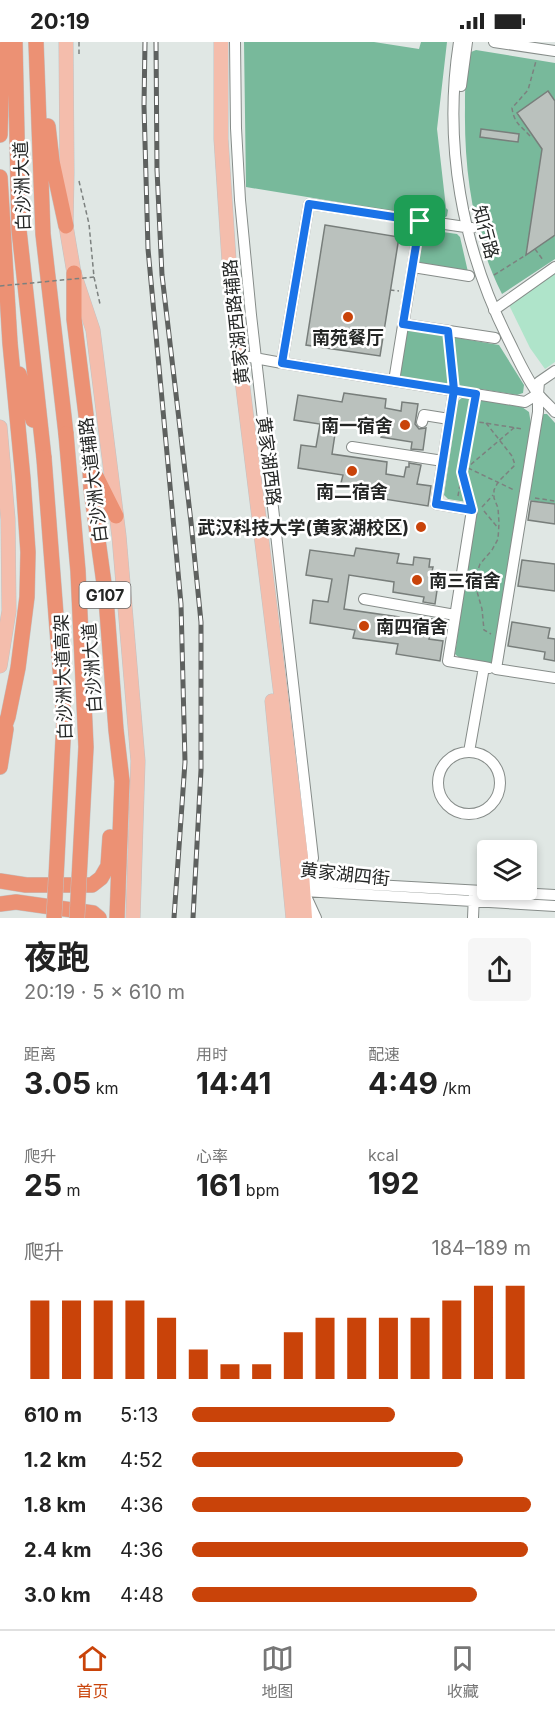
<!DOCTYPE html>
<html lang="zh">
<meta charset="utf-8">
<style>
:root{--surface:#fff;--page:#f6f6f6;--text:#222;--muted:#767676;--line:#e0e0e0;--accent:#c94309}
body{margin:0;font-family:Inter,"Noto Sans SC",sans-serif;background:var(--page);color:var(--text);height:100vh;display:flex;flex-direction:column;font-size:22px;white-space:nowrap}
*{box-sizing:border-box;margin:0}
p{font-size:20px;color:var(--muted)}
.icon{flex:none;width:33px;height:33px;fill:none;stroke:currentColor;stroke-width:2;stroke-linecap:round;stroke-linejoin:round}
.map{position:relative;height:876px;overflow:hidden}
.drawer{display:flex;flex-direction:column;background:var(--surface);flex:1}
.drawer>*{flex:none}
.fabs{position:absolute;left:477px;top:798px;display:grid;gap:12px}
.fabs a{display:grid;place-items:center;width:60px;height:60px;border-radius:6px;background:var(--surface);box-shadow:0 3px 9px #0003;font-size:30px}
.pin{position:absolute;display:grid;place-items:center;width:51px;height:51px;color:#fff;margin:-26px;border-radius:12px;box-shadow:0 3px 9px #0006}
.round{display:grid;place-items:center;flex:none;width:63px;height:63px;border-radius:6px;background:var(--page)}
.headline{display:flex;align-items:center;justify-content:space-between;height:102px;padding:0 24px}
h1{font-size:33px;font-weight:700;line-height:45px}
.metrics{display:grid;grid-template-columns:repeat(3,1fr);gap:9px;height:102px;padding:6px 24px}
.metrics div{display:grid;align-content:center}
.metrics b{font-size:30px;font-weight:700}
.metrics small{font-size:16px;font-weight:400}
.metrics p{font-size:16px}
.chart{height:168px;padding:12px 24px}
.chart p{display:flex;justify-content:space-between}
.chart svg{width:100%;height:108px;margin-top:6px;stroke:var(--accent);stroke-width:6}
ul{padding:0 24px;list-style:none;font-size:20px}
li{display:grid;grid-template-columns:96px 72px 1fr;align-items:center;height:45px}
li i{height:15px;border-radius:8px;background:var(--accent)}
.status{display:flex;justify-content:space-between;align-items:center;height:42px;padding:0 30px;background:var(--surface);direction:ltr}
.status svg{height:16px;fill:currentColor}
.menu{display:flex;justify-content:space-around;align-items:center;height:84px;border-top:2px solid var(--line);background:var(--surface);font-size:16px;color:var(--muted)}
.menu a{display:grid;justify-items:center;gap:3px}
.menu .current{color:var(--accent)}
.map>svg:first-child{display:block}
.green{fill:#afe4ca}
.forest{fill:#78b99b}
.building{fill:#bac1bd;stroke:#787e7b;stroke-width:1.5}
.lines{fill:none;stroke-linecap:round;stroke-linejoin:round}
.minor-casing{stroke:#868c89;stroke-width:12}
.major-casing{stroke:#c2c2c2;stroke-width:15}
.highway-casing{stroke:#c2c2c2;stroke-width:16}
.path{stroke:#7c817f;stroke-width:1.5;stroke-dasharray:4.5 3;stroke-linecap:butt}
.minor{stroke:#fff;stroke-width:10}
.major{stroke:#f4bdac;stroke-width:14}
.highway{stroke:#ec9174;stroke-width:15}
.rail-casing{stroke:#5e615f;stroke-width:5}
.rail{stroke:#fff;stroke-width:3;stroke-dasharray:9;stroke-linecap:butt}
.highway-bridge-casing{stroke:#c2c2c2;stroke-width:16;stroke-linecap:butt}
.path-bridge{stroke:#7c817f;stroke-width:1.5;stroke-dasharray:4.5 3;stroke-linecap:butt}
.highway-bridge{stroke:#ec9174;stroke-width:15}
.route-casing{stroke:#fff;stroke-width:12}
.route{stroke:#1a73e8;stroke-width:8}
.poi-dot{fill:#c94309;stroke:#fff;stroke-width:2}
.labels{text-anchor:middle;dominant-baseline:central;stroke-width:5;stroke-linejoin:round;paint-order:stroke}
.shield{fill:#fff;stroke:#666766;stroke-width:1.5}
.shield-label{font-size:16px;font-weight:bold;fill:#242625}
.street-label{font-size:18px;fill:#242625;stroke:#fff}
.poi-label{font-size:18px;font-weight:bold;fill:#242625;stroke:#fff}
</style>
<div class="status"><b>20:19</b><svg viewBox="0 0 49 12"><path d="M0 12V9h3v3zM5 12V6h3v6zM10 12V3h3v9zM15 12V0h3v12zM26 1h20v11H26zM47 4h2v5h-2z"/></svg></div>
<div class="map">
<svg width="555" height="876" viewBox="0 0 555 876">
<rect width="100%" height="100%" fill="#e0e7e4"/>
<path class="green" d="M555,225V320L545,327L530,306L507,259Z"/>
<path class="forest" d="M244,0H374L419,7L421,0H447L437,87L446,166L448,168L447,174L443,177L435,176L246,145Z
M476,8L555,21V217L502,252C473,195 464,129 465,65C465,47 465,27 471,10Z
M429,188L457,192L460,195L468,230L418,222L423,189Z
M406,287L499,303L524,343L523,351L517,353L399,334Z
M463,355L522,365L529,370L531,382L492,620C482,626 462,620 455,612L476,464L473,461L448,457L444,453L458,359Z
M544,372H547L555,381V462L528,458L541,374Z"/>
<path class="building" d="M548,49L555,59V193L526,213L542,107L517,71Z
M481,87L519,92L518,100L480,95Z
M325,183L399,195L380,314L306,303Z
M344,351L386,357L385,366L401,369L402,360L418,362L415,382L419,387L426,386L423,408L411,407L412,400L381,395L382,385L337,379L332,412L387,420L386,432L404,435L406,425H409V421L421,423L417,442L431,444L428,464L384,457L386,448L341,441L343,433L298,426L301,403L316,405L320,382L294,378L298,353L342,360Z
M531,459L555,462V482L528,478Z
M356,506L399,512L397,521L413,523L414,515L430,517L429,525H433L431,534L439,535L435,562L423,560L424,555L393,550L394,540L349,533L344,567L399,575L398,587L416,590L418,580H421V575L433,577L429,597L443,599L440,619L396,612L398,602L353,596L355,588L310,581L313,558L328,560L332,537L306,533L310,508L354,514Z
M522,518L555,522V549L518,544Z
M512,580L550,586L548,596L555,597V619L544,617L545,610L508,604Z"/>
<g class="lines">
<g class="minor-casing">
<path id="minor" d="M235,0L236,86L240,158L251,273L313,816L303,839
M459,0C443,102 462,205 508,297C517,315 527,338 539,353C544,359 550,364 555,370
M494,0L555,9
M461,44L467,0
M472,186L309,162L282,321L525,360L538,352L539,340L555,329
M413,225L469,234
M494,268L555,225
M403,282L495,296
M238,313L282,321
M394,339L420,179
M454,348L436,462L472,468L448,619L484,625
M538,352V370L496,627L555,636
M422,380L424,373L449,377
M352,405L443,419
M364,557L455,573
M469,710L484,625L489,626
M438 741a31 31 0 1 1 62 0a31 31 0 1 1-62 0Z
M298,841L303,839L555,853
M298,846L304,849L555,864
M305,852L316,876
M473,876L474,852"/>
</g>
<g class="major-casing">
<path id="major" d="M66,0L67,130L66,184L74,231L93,288L119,494L138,719L133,876
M221,0V97L231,249L301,816L305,876
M0,385L8,477L9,569L0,624
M272,659L293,876"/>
</g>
<g class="highway-casing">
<path id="highway" d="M15,0L19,188L44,416
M36,0L43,192L66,392
M48,84L52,119L66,184
M0,93L2,21L8,0
M0,135L10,301L23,437L28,510L27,555L18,626L8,675L0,697
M74,231V277L88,389L91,447L106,556L116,688L122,739L117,876
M19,332L33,378
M92,426L116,474
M0,725L6,687
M0,839L26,843H92L101,836L108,824L110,795
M0,862L16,860L93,871L99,876"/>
</g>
<path class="path" d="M79,12V0
M530,94C520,83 514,81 512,66L528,48L536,19
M79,139L89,182L94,235L100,262
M535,207L543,218
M494,233L526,213
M390,248L399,249
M449,299L453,339
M472,379L523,387
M486,381L512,414L515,423L498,440L494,448V456L498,466L499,481L498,497L492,508L480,522L474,539L482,567L484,588L491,592
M468,426L514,448
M458,454L474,362
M469,455L462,430L515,385
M535,456L555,459
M482,465L493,453
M484,469L498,486"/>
<use href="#minor" class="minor"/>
<use href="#major" class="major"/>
<use href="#highway" class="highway"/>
<g class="rail-casing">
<path id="rail" d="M145,0L144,64L148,207L181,562L185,720L174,876
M156,0L157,128L162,233L191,480L201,580V728L193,876"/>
</g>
<use href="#rail" class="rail"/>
<g class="highway-bridge-casing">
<path id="highway-bridge" d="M66,392L78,529L86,705L77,876
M44,416L64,678L54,876"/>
</g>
<path class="path-bridge" d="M0,244L94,235"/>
<use href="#highway-bridge" class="highway-bridge"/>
</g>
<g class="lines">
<g class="route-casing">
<path id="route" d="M420,179L309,162L282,321C346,331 411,341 476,352L462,430L472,468L436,462L454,348L448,289L403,282L420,179"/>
</g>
<use href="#route" class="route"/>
</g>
<g class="poi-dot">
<circle cx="348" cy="275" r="6"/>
<circle cx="405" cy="383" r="6"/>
<circle cx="352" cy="429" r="6"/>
<circle cx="421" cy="485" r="6"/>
<circle cx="417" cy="538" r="6"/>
<circle cx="364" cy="584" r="6"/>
</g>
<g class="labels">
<rect class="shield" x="79.5" y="540" width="51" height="26" rx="4.5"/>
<g class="shield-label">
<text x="105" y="553">G107</text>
</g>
<g class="street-label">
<text transform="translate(22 144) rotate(-92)">白沙洲大道</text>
<text transform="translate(486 190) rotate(75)">知行路</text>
<text transform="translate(236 280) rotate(-96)">黄家湖西路辅路</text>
<text transform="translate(269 419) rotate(83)">黄家湖西路</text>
<text transform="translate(93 438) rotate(-97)">白沙洲大道辅路</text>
<text transform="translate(92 626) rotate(-94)">白沙洲大道</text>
<text transform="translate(63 635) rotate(-92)">白沙洲大道高架</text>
<text transform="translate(345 832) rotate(6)">黄家湖四街</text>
</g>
<g class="poi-label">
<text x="348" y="295">南苑餐厅</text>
<text x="393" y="383" text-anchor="end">南一宿舍</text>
<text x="352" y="449">南二宿舍</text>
<text x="409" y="485" text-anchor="end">武汉科技大学(黄家湖校区)</text>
<text x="429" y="538" text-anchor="start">南三宿舍</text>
<text x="376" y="584" text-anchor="start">南四宿舍</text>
</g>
</g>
</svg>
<div class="fabs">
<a><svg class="icon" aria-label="layers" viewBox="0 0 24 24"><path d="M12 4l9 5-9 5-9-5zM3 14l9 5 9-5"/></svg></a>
</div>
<div class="pin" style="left:420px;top:179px;background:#1e9e55"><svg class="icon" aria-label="arrive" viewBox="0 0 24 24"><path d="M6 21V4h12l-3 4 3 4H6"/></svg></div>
</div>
<section class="drawer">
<div class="headline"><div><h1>夜跑</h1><p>20:19 · 5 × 610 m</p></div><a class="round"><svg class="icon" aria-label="share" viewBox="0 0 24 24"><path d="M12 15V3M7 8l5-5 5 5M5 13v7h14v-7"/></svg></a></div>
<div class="metrics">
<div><p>距离</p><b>3.05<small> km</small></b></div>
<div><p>用时</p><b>14:41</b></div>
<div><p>配速</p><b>4:49<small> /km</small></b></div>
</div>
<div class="metrics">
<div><p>爬升</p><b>25<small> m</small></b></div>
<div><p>心率</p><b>161<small> bpm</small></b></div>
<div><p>kcal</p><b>192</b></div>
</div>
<div class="chart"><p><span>爬升</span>184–189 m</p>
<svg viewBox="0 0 160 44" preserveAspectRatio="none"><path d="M5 44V12M15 44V12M25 44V12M35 44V12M45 44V19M55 44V32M65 44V38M75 44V38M85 44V25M95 44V19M105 44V19M115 44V19M125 44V19M135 44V12M145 44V6M155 44V6"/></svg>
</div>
<ul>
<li><b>610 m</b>5:13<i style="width:60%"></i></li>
<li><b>1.2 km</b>4:52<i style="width:80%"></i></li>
<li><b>1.8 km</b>4:36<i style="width:100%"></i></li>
<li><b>2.4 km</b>4:36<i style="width:99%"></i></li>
<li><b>3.0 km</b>4:48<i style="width:84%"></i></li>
</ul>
</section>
<nav class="menu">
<a class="current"><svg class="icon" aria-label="home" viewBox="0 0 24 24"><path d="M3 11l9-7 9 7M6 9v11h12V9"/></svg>首页</a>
<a><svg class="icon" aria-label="map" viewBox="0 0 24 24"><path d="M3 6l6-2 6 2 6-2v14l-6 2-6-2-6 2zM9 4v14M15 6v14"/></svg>地图</a>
<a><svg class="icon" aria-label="saved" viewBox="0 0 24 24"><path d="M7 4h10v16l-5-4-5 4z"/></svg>收藏</a>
</nav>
